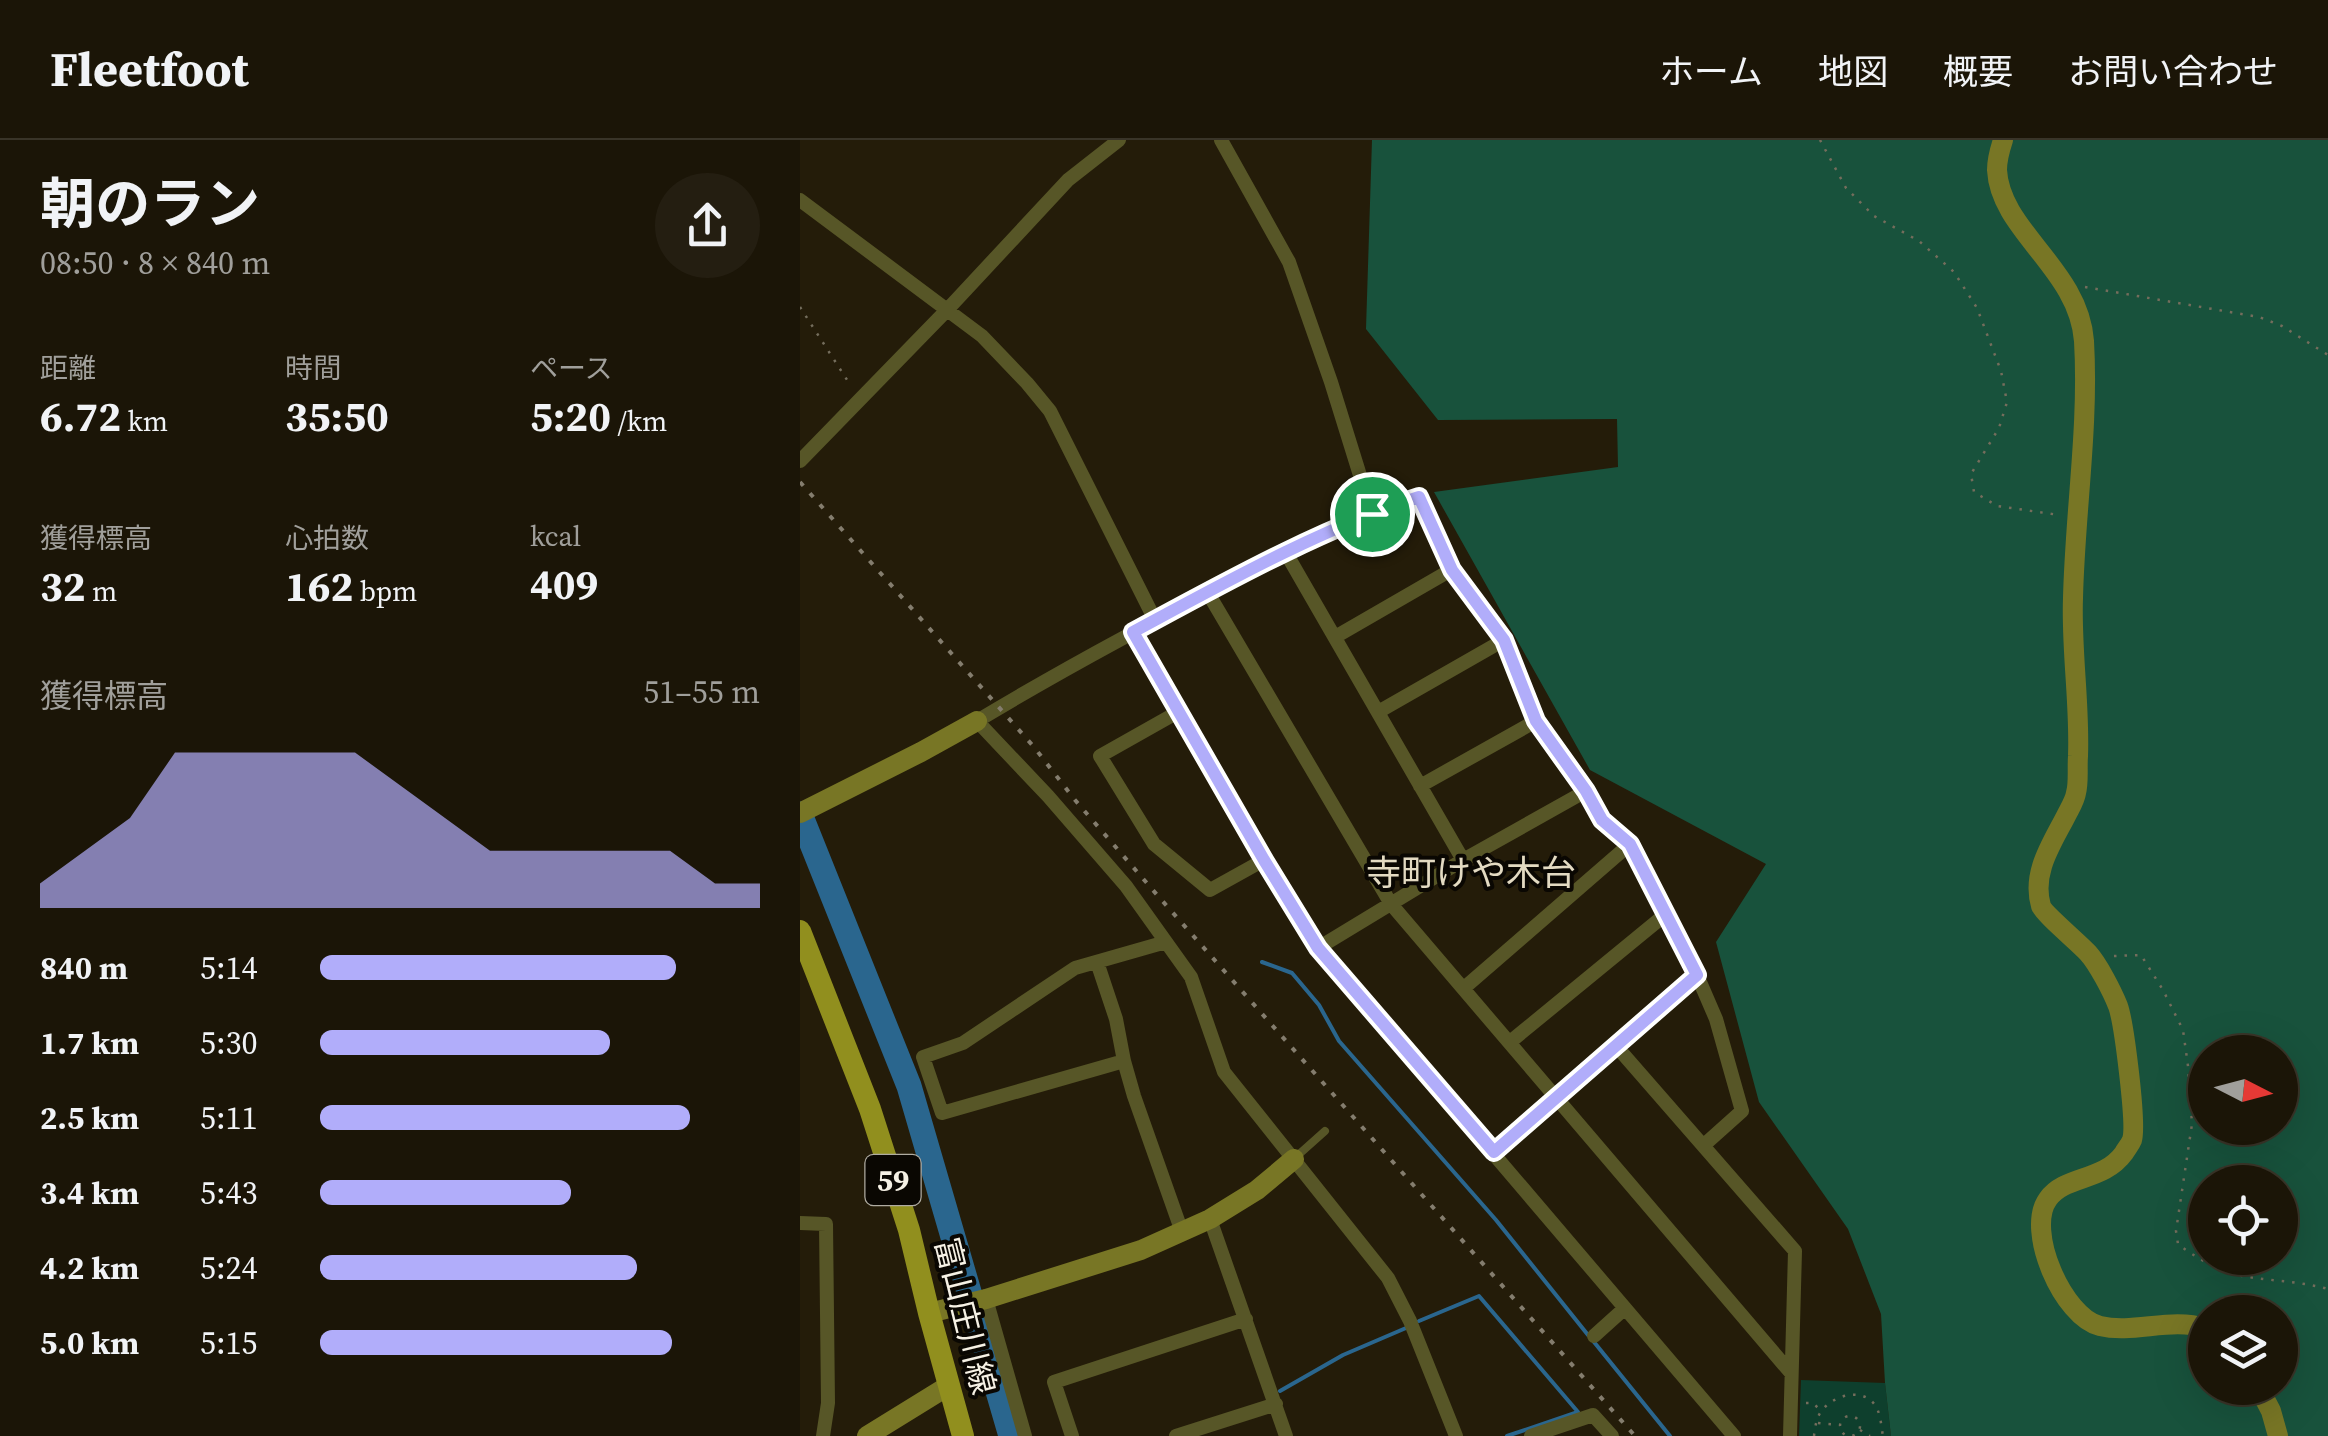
<!DOCTYPE html>
<html lang="ja">
<meta charset="utf-8">
<style>
:root{--surface:#1b1507;--page:#241e11;--text:#f1f3f6;--muted:#a09f9b;--line:#393428;--accent:#b1adfa}
body{margin:0;font-family:"Source Serif 4","Noto Sans JP",serif;background:var(--page);color:var(--text);height:100vh;display:flex;flex-direction:column;font-size:38px;white-space:nowrap}
*{box-sizing:border-box;margin:0}
p{font-size:32px;color:var(--muted)}
.icon{flex:none;width:55px;height:55px;fill:none;stroke:currentColor;stroke-width:2;stroke-linecap:round;stroke-linejoin:round}
.map{position:relative;flex:1;overflow:hidden}
.sheet{display:flex;flex-direction:column;background:var(--surface);width:800px}
.sheet>*{flex:none}
.needle{width:65px;rotate:96deg}
.tools{position:absolute;left:1388px;top:895px;display:grid;gap:20px}
.tools a{display:grid;place-items:center;width:110px;height:110px;border-radius:50%;background:var(--surface);box-shadow:0 10px 40px #0002,0 0 0 2px var(--line);font-size:50px}
.pin{position:absolute;display:grid;place-items:center;width:85px;height:85px;color:#fff;margin:-42px;border:5px solid #fff;border-radius:50%;box-shadow:0 2px 10px #0007}
.round{display:grid;place-items:center;flex:none;width:105px;height:105px;border-radius:52px;background:var(--page)}
.summary{display:flex;align-items:center;justify-content:space-between;height:170px;padding:0 40px}
h1{font-size:55px;font-weight:700;line-height:75px}
.stats{display:grid;grid-template-columns:repeat(3,1fr);gap:15px;height:170px;padding:10px 40px}
.stats div{display:grid;align-content:center}
.stats b{font-size:42px;font-weight:700}
.stats small{font-size:28px;font-weight:400}
.stats p{font-size:28px}
.chart{height:280px;padding:20px 40px}
.chart p{display:flex;justify-content:space-between}
.chart svg{width:100%;height:180px;margin-top:10px;fill:var(--accent);opacity:.7}
ul{padding:0 40px;list-style:none;font-size:32px}
li{display:grid;grid-template-columns:160px 120px 1fr;align-items:center;height:75px}
li i{height:25px;border-radius:12px;background:var(--accent)}
header{display:flex;align-items:center;gap:60px;box-sizing:border-box;height:140px;padding:0 50px;background:var(--surface);border-bottom:2px solid var(--line)}
header strong{font-size:48px}
nav{display:flex;gap:55px;margin-inline-start:auto;font-size:35px}
main{display:flex;flex:1;min-height:0}
.map>svg:first-child{display:block}
.green{fill:#0e3f2d}
.forest{fill:#18523c;fill-rule:evenodd}
.lines{fill:none;stroke-linecap:round;stroke-linejoin:round}
.stream{stroke:#2a668e;stroke-width:4}
.river{stroke:#2a668e;stroke-width:25}
.path{stroke:#746d5c;stroke-width:2.5;stroke-dasharray:2.5 8;stroke-linecap:butt}
.lane{stroke:#575627;stroke-width:8}
.street{stroke:#575627;stroke-width:14}
.secondary{stroke:#787625;stroke-width:20}
.primary{stroke:#918f1e;stroke-width:22}
.rail{stroke:#847d6e;stroke-width:4;stroke-dasharray:5 10;stroke-linecap:butt}
.route-casing{stroke:#fff;stroke-width:20}
.route{stroke:#b1adfa;stroke-width:12}
.labels{text-anchor:middle;dominant-baseline:central;stroke-width:8;stroke-linejoin:round;paint-order:stroke}
.shield{fill:#0a0702;stroke:#afaba1;stroke-width:2.5}
.shield-label{font-size:30px;font-weight:bold;fill:#f6f1e5}
.street-label{font-size:32px;fill:#f6f1e5;stroke:#0a0702}
.neighbourhood-label{font-size:35px;fill:#e3dac2;stroke:#0a0702}
</style>
<header>
<strong>Fleetfoot</strong>
<nav><a>ホーム</a><a>地図</a><a>概要</a><a>お問い合わせ</a></nav>
</header>
<main>
<section class="sheet">
<div class="summary"><div><h1>朝のラン</h1><p>08:50 · 8 × 840 m</p></div><a class="round"><svg class="icon" aria-label="share" viewBox="0 0 24 24"><path d="M12 15V3M7 8l5-5 5 5M5 13v7h14v-7"/></svg></a></div>
<div class="stats">
<div><p>距離</p><b>6.72<small> km</small></b></div>
<div><p>時間</p><b>35:50</b></div>
<div><p>ペース</p><b>5:20<small> /km</small></b></div>
</div>
<div class="stats">
<div><p>獲得標高</p><b>32<small> m</small></b></div>
<div><p>心拍数</p><b>162<small> bpm</small></b></div>
<div><p>kcal</p><b>409</b></div>
</div>
<div class="chart"><p><span>獲得標高</span>51–55 m</p>
<svg viewBox="0 0 160 44" preserveAspectRatio="none"><path d="M0 44V38L10 30L20 22L30 6L40 6L50 6L60 6L70 6L80 14L90 22L100 30L110 30L120 30L130 30L140 30L150 38L160 38V44z"/></svg>
</div>
<ul>
<li><b>840 m</b>5:14<i style="width:81%"></i></li>
<li><b>1.7 km</b>5:30<i style="width:66%"></i></li>
<li><b>2.5 km</b>5:11<i style="width:84%"></i></li>
<li><b>3.4 km</b>5:43<i style="width:57%"></i></li>
<li><b>4.2 km</b>5:24<i style="width:72%"></i></li>
<li><b>5.0 km</b>5:15<i style="width:80%"></i></li>
</ul>
</section>
<div class="map">
<svg width="1528" height="1296" viewBox="0 0 1528 1296">
<rect width="100%" height="100%" fill="#241c09"/>
<path class="green" d="M1001,1240L1085,1243L1091,1296H999Z"/>
<path class="forest" d="M572,0H1528V1296H1091L1085,1243L1081,1174L1048,1089L959,962L916,802L966,724L790,630L634,352L818,327L817,279L638,280L566,189ZM1405,912H1480V988H1405ZM1405,1042H1480V1118H1405ZM1405,1172H1480V1248H1405Z"/>
<g class="lines">
<path class="stream" d="M462,822L492,833L519,865L539,901L696,1080L788,1195
M619,1181L679,1156L778,1272L707,1296
M794,1202L870,1296
M480,1251L543,1215L606,1188"/>
<path class="river" d="M0,674L109,946L211,1296"/>
<path class="path" d="M1020,0L1046,48L1074,76L1119,101L1154,132L1177,168L1201,231L1207,262L1199,288L1171,334L1174,352L1197,366L1259,375
M1285,147L1459,177L1482,186L1528,215
M0,167L51,246
M1314,816L1341,815L1363,850L1383,890L1388,926L1392,984L1376,1091L1378,1104C1396,1118 1419,1131 1442,1136C1471,1141 1499,1141 1528,1149
M1006,1263H1013L1020,1270
M1040 1286a10 10 0 1 1 20 0a10 10 0 1 1-20 0Z
M1018,1283L1040,1285
M1060,1290L1070,1296
M1014,1296C1015,1288 1016,1280 1020,1273C1031,1256 1061,1246 1075,1265C1081,1274 1081,1286 1083,1296"/>
<path class="lane" d="M497,1016L525,991"/>
<path class="street" d="M421,0L489,122L531,242L572,374
M0,60L182,196L227,243L250,271L355,480
M0,321L147,170L268,40L319,0
M486,413L663,720
M408,453L591,764L991,1233
M333,492L464,720L518,808L934,1296
M535,497L651,430
M378,572L300,616L354,704L410,750L464,720
M578,572L704,500
M620,646L736,581
M518,808L663,720L786,651
M297,822L316,879L324,921L334,956L382,1092
M664,848L830,704
M710,902L866,774
M817,907L995,1111L990,1296
M324,921L142,973L123,917L163,903L275,828L366,802
M693,1012L897,835
M410,1079L486,1296
M0,1083L26,1084L28,1263L23,1296
M186,1159L225,1296
M794,1196L824,1169
M272,1296L254,1242L446,1179
M376,1296L476,1264
M656,1296L610,1181L588,1138L424,932L391,837L326,746L248,656L177,581C262,530 349,483 438,438C496,408 556,377 619,357L651,430L704,500L736,581L786,651L802,679L830,704L897,835L916,879L942,971L904,1005
M731,1296L793,1275L812,1296"/>
<path class="secondary" d="M1203,0C1200,9 1197,20 1197,30C1200,91 1279,129 1284,201C1289,286 1275,372 1273,458C1271,510 1280,563 1278,616C1277,628 1279,642 1276,653C1275,660 1270,668 1267,674C1253,702 1231,732 1241,766C1244,774 1279,803 1288,813C1298,824 1312,851 1318,866C1324,883 1337,985 1332,1000C1330,1005 1326,1009 1324,1013C1303,1042 1265,1035 1248,1059C1225,1090 1263,1177 1300,1186C1334,1194 1371,1177 1405,1188
M0,673L121,612L177,581
M129,1173L186,1159L341,1110L410,1079L457,1050L494,1019
M1459,1248L1471,1271L1478,1296
M67,1296L148,1246"/>
<path class="primary" d="M0,791L70,969L109,1090L129,1173L163,1296"/>
<path class="rail" d="M0,342L234,607L275,660L358,756L835,1296"/>
</g>
<g class="lines">
<g class="route-casing">
<path id="route" d="M619,357L652,430L704,500L736,581L786,651L802,680L830,704L897,835L694,1012L518,808L464,720L333,492C422,444 522,388 619,357Z"/>
</g>
<use href="#route" class="route"/>
</g>
<g class="labels">
<rect class="shield" x="65.5" y="1015" width="55" height="50" rx="8"/>
<g class="shield-label">
<text x="93" y="1040">59</text>
</g>
<g class="street-label">
<text transform="translate(165 1176) rotate(76)">富山庄川線</text>
</g>
<g class="neighbourhood-label">
<text x="671" y="733">寺町けや木台</text>
</g>
</g>
</svg>
<div class="tools">
<a><svg class="needle" viewBox="-14 -14 28 28"><path d="M0-13l5 13h-10z" fill="#e53935"/><path d="M0 13l5-13h-10z" fill="#a09f9b"/></svg></a>
<a><svg class="icon" aria-label="locate" viewBox="0 0 24 24"><circle cx="12" cy="12" r="6"/><path d="M12 2v4M12 18v4M2 12h4M18 12h4"/></svg></a>
<a><svg class="icon" aria-label="layers" viewBox="0 0 24 24"><path d="M12 4l9 5-9 5-9-5zM3 14l9 5 9-5"/></svg></a>
</div>
<div class="pin" style="left:572px;top:374px;background:#1e9e55"><svg class="icon" aria-label="arrive" viewBox="0 0 24 24"><path d="M6 21V4h12l-3 4 3 4H6"/></svg></div>
</div>
</main>
